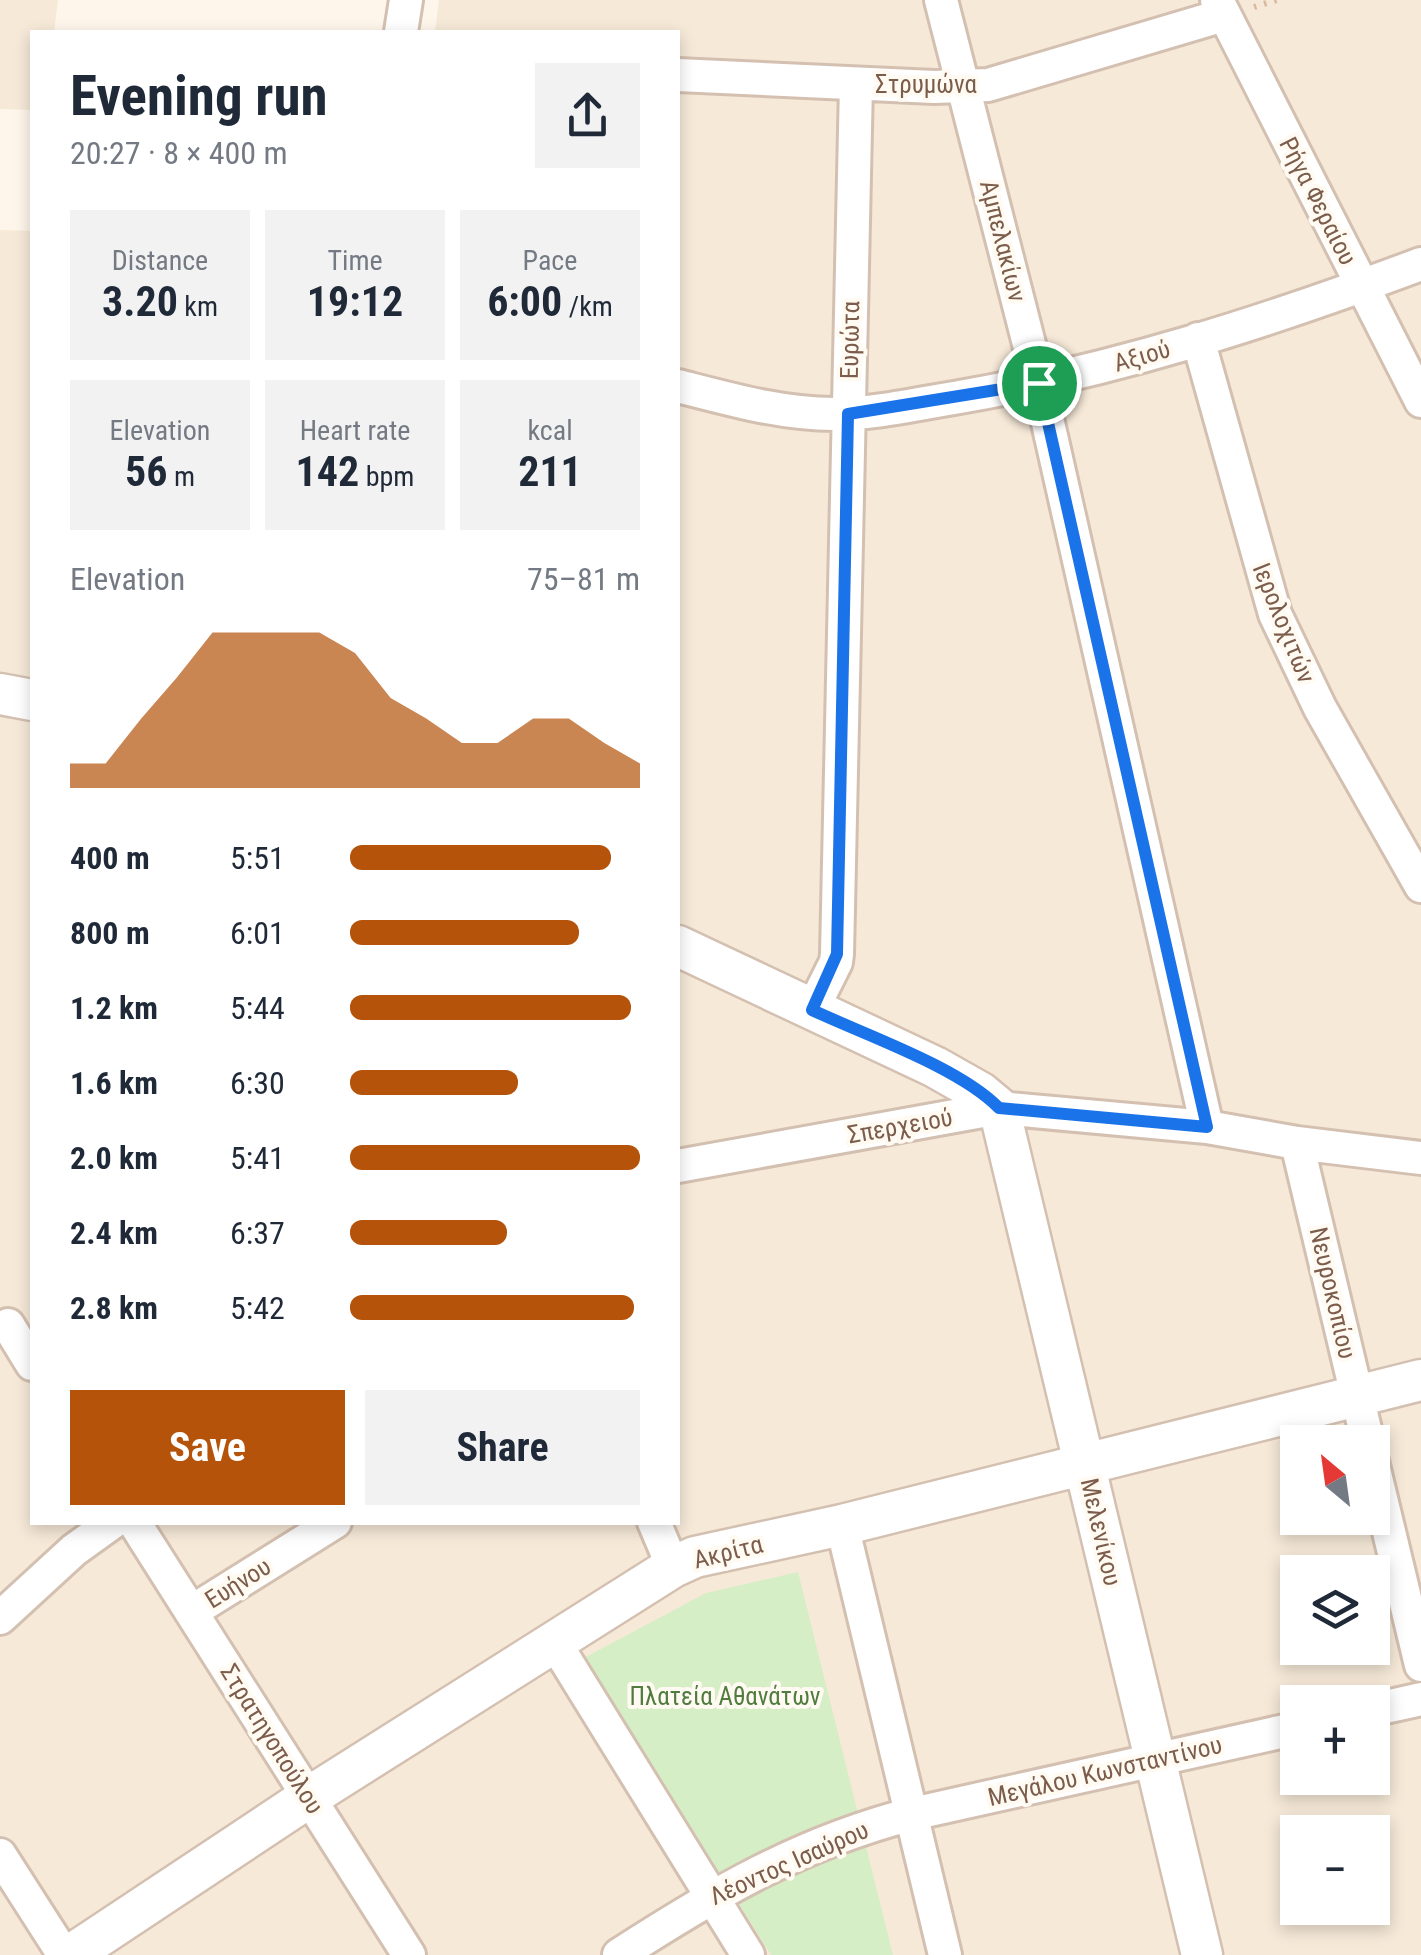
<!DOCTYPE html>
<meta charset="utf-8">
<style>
:root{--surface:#fff;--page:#f2f2f3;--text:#1f2937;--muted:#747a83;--accent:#b45309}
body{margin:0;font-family:"Roboto Condensed",sans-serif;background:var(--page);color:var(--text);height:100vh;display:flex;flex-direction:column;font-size:38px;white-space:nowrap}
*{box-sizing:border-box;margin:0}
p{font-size:32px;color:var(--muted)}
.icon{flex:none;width:55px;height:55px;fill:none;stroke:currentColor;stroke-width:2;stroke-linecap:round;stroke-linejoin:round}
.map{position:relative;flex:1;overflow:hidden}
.drawer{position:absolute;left:30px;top:30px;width:650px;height:1495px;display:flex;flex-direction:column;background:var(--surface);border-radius:0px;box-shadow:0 5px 15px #0003}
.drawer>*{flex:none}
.needle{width:65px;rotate:331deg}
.fabs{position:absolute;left:1280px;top:1425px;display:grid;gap:20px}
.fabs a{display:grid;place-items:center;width:110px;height:110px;border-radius:0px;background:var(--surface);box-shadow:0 5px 15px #0003;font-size:50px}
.pin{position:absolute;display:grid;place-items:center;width:85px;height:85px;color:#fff;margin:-42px;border:5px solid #fff;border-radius:50%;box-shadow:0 2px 10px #0007}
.round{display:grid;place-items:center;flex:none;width:105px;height:105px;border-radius:0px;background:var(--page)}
.overview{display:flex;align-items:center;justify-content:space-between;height:170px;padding:0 40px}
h1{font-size:55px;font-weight:700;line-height:75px}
.stats{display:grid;grid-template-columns:repeat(3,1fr);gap:15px;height:170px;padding:10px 40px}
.stats div{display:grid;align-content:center;border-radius:0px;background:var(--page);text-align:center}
.stats b{font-size:42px;font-weight:700}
.stats small{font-size:28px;font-weight:400}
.stats p{font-size:28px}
.chart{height:280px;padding:20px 40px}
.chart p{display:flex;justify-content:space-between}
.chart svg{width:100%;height:180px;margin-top:10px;fill:var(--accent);opacity:.7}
.primary-button{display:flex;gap:20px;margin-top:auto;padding:20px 40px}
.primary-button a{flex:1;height:115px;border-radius:0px;background:var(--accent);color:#fff;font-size:40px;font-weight:700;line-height:115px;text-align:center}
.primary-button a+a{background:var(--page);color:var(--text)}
ul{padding:0 40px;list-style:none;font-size:32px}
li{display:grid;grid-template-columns:160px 120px 1fr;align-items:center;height:75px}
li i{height:25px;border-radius:12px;background:var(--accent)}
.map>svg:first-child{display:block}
.residential{fill:#f6e9d8;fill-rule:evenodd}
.park{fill:#d6eec6}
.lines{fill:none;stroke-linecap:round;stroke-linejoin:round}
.minor-casing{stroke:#d4c0b1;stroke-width:38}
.tertiary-casing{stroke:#d4c0b1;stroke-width:45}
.path{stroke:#dcb8a1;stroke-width:6;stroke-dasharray:2.5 8;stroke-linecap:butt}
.minor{stroke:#fff;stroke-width:32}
.tertiary{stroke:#fff;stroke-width:40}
.route-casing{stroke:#fff;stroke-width:20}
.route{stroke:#1a73e8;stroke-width:12}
.labels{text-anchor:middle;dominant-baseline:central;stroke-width:8;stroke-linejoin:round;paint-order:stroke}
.street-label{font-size:25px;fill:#7c5c4a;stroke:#fffaf2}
.park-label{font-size:25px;fill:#507c3e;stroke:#fffaf2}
</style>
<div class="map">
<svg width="1421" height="1955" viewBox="0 0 1421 1955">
<rect width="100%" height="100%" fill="#fef6ea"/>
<path class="residential" d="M0,0H58L54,32H32V110L0,109Z
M439,0H1421V1955H0V230L32,231V1522H678V32H435ZM1298,1442H1372V1518H1298ZM1298,1572H1372V1648H1298ZM1298,1702H1372V1778H1298ZM1298,1832H1372V1908H1298Z"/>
<path class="park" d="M798,1572L893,1955H771L584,1658L706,1593Z"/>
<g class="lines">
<g class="minor-casing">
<path id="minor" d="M941,0L1039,383L1207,1127
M1217,0L1421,401
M401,32L406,0
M678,75L934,87L988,85L1224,15
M1198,339L1275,614L1320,708L1421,886
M678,386C729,399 781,414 834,414C874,414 915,404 954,398C1114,371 1269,321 1421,264
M812,1010L836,962L837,954L856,84
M1297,1143L1368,1442
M678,1166L999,1108L1207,1127L1297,1143L1421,1158
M8,1325L32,1364
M1372,1461L1421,1665
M134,1522L409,1955
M654,1522L673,1567
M842,1525L945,1955
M191,1612L335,1522
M0,1618L74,1550L113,1522
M555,1643L748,1955
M1372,1710L1421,1699
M0,1855L64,1955
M619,1955C715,1893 800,1843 912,1814L1298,1728"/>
</g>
<g class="tertiary-casing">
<path id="tertiary" d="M0,694L32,700
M678,946L935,1067L981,1093L999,1108L1202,1955
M71,1955L309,1797L673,1567L695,1557L842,1525L1421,1380"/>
</g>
<path class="path" d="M1254,7L1277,0"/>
<use href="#minor" class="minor"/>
<use href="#tertiary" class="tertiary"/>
</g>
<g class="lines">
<g class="route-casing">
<path id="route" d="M1039,383L1207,1127L999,1108C959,1067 865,1035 812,1010L837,954L848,414Z"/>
</g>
<use href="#route" class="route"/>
</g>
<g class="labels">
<g class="street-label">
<text x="926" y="84">Στρυμώνα</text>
<text transform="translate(1318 201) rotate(63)">Ρήγα Φεραίου</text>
<text transform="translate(1003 241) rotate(76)">Αμπελακίων</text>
<text transform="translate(850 340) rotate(-89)">Ευρώτα</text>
<text transform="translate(1142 356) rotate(-16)">Αξιού</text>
<text transform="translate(1284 623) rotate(68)">Ιερολοχιτών</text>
<text transform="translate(900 1126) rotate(-10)">Σπερχειού</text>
<text transform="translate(1333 1293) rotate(77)">Νευροκοπίου</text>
<text transform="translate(1101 1532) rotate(77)">Μελενίκου</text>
<text transform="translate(728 1552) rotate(-14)">Ακρίτα</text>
<text transform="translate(238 1583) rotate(-32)">Ευήνου</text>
<text transform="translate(272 1739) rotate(58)">Στρατηγοπούλου</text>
<text transform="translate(1105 1771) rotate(-13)">Μεγάλου Κωνσταντίνου</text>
<text transform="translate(789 1863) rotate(-24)">Λέοντος Ισαύρου</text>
</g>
<g class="park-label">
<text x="725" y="1696">Πλατεία Αθανάτων</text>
</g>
</g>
</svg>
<div class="fabs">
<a><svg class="needle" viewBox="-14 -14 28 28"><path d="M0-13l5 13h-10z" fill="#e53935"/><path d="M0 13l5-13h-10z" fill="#747a83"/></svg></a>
<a><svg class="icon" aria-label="layers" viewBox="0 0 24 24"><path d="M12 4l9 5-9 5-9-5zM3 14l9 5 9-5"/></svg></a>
<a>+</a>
<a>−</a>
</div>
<div class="pin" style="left:1039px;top:383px;background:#1e9e55"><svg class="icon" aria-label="arrive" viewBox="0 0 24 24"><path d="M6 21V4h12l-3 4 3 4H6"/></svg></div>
<section class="drawer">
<div class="overview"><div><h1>Evening run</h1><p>20:27 · 8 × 400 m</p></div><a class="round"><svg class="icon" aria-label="share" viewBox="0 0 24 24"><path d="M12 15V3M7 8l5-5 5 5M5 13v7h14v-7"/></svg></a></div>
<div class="stats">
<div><p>Distance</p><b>3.20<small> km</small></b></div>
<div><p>Time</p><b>19:12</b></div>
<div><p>Pace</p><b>6:00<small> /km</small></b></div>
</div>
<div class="stats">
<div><p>Elevation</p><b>56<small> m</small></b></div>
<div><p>Heart rate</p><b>142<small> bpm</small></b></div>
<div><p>kcal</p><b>211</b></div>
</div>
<div class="chart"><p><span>Elevation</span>75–81 m</p>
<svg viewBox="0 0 160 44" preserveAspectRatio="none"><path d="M0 44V38L10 38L20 27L30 17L40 6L50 6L60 6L70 6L80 11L90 22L100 27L110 33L120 33L130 27L140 27L150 33L160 38V44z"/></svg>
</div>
<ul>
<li><b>400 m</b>5:51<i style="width:90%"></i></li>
<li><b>800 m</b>6:01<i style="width:79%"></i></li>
<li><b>1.2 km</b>5:44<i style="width:97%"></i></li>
<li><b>1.6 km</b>6:30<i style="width:58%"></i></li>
<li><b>2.0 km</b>5:41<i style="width:100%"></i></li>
<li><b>2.4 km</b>6:37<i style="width:54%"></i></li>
<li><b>2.8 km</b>5:42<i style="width:98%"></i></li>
</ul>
<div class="primary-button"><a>Save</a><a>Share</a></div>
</section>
</div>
